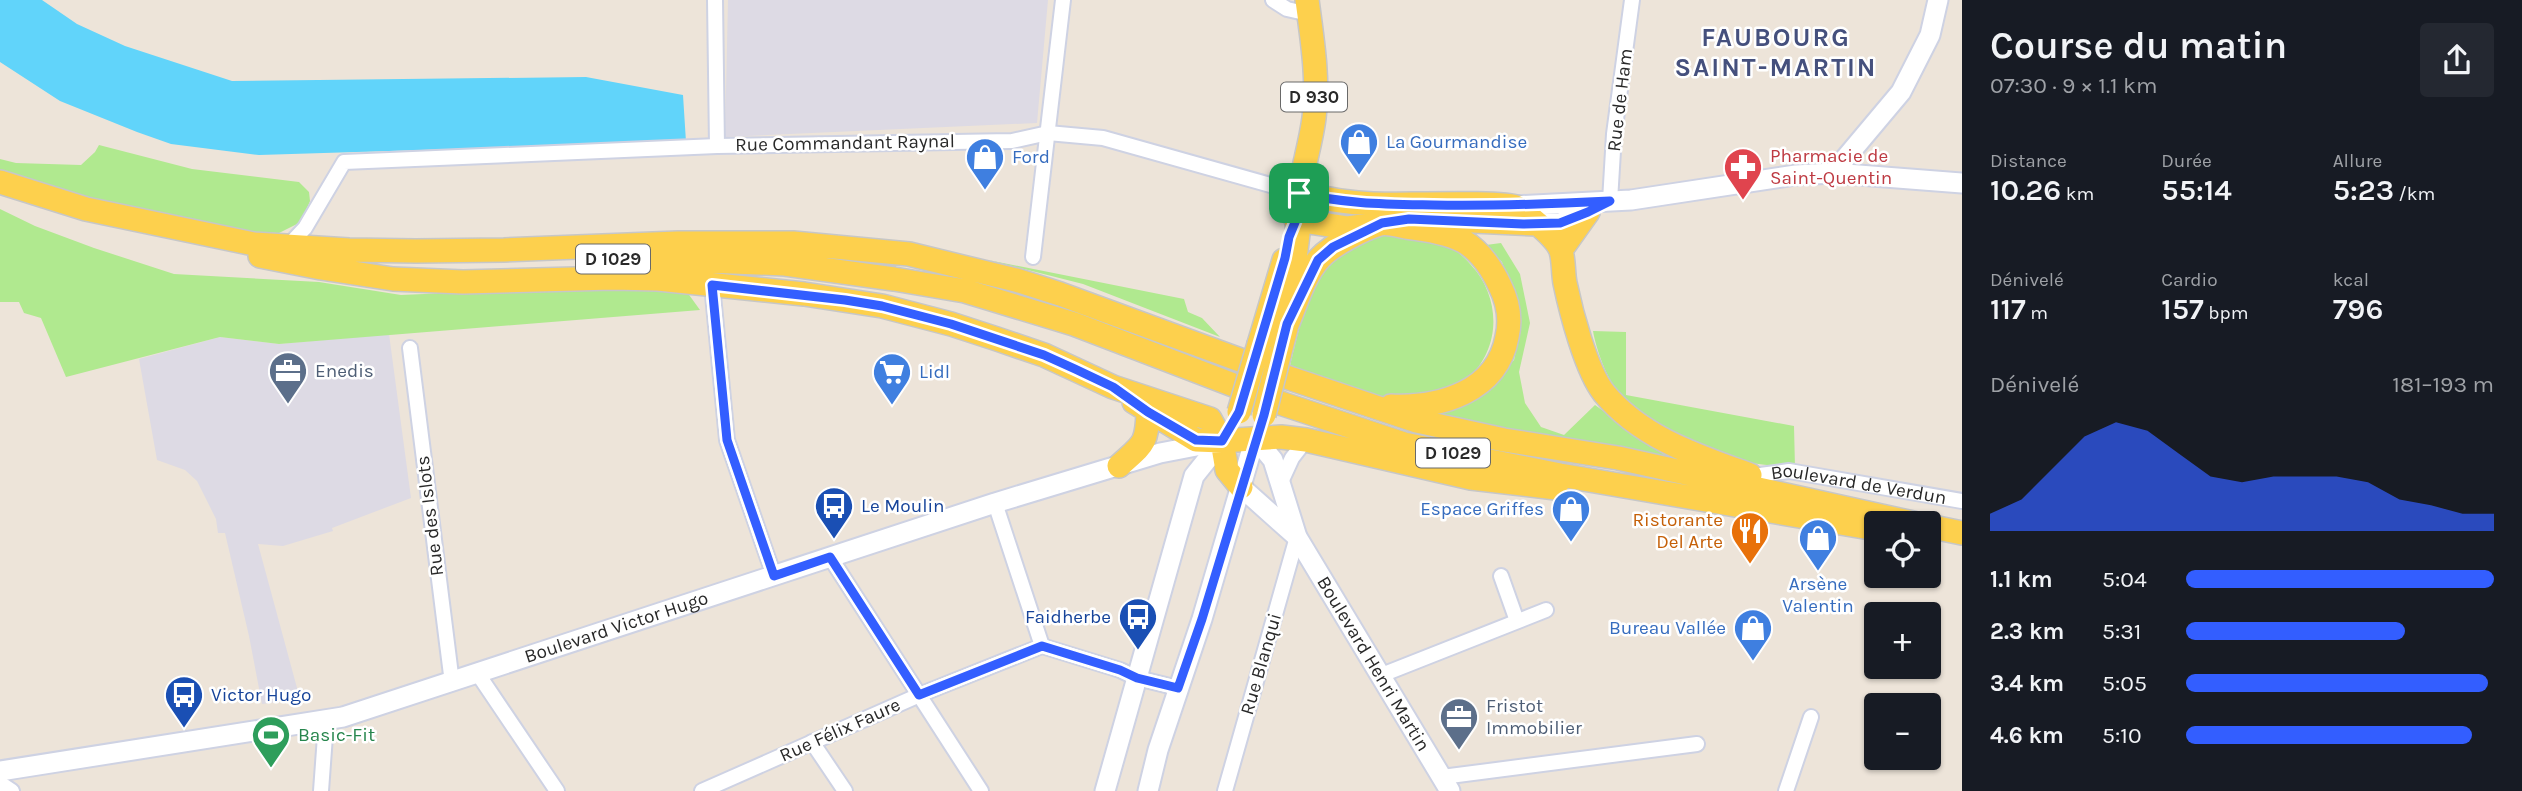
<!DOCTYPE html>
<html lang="fr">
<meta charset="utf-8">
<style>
:root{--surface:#171b24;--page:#242831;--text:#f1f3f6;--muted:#9ea1a6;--accent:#335eff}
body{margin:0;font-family:Karla,sans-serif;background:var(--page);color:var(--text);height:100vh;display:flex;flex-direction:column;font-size:26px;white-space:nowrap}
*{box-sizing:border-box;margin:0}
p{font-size:23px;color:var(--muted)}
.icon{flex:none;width:38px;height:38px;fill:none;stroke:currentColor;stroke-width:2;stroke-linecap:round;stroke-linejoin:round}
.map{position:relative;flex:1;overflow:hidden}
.drawer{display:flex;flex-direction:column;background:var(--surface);width:560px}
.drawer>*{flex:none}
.buttons{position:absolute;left:1864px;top:511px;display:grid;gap:14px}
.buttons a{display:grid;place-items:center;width:77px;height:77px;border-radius:7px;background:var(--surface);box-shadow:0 2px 5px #0004;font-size:35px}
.pin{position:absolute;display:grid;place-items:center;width:60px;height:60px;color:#fff;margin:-30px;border-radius:14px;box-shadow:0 4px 10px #0006}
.round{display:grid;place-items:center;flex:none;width:74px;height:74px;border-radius:7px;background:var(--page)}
.summary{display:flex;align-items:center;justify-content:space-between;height:119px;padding:0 28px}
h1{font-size:38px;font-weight:600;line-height:52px}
.metrics{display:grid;grid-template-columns:repeat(3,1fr);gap:10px;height:119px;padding:7px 28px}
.metrics div{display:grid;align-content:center}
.metrics b{font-size:30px;font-weight:600}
.metrics small{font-size:19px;font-weight:400}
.metrics p{font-size:19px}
.chart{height:196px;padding:14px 28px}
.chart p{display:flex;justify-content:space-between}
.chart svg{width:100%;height:126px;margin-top:7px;fill:var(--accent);opacity:.7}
ul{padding:0 28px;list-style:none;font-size:23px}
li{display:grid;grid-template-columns:112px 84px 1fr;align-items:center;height:52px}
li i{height:18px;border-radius:9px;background:var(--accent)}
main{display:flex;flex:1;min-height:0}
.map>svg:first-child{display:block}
.industrial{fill:#dddae4}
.green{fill:#b0e98f}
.water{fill:#61d4fa}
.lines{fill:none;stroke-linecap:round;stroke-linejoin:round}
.street-casing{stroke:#ced2e3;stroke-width:18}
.secondary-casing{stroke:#ced2e3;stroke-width:23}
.primary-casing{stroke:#c7c7c7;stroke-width:26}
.street{stroke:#fff;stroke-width:14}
.secondary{stroke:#fff;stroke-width:19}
.primary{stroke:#fdd04d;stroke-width:23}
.primary-bridge-casing{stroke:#c7c7c7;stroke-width:26;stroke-linecap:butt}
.primary-bridge{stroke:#fdd04d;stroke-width:23}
.route-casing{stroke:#fff;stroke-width:14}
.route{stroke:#335eff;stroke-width:9}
.labels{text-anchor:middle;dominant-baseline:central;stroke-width:5;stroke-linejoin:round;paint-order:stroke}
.shield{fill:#fff;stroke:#696969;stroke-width:2}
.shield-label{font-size:18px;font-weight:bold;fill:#292929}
.street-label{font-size:19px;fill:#292929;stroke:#fff}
.shop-label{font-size:19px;fill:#366cbe;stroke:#fff;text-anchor:start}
.health-label{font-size:19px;fill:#be3a42;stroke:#fff;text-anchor:start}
.service-label{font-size:19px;fill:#4e5e75;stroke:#fff;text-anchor:start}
.transit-label{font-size:19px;fill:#164399;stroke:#fff;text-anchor:start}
.food-label{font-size:19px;fill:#c56008;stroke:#fff;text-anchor:end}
.leisure-label{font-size:19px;fill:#27864d;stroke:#fff;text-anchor:start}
.district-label{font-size:26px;font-weight:bold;letter-spacing:2px;fill:#45507d;stroke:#fff}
</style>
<main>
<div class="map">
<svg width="1962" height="791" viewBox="0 0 1962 791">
<rect width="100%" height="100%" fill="#ede4d9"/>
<path class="industrial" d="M728,0H1048L1037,123L725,137Z
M389,334L411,498L332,528L333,531L283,546L258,544L300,699L262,704L249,636L225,533H218L216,519L197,481L185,470L157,460L139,359L220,337L279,344Z"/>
<path class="green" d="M99,145L192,169L299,182L309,192L310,201L301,222L279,233L255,232L131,215L0,170V159L16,163L81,165L95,152Z
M0,209L35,226L94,248L174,274L319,282L401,295L626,285L687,292L700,310L279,344L220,337L66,377L41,318L24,313L19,302H0Z
M1395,233C1410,236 1428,237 1442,242C1452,246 1464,257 1471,265C1501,297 1502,349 1467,379C1452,392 1416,400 1397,399C1369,398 1318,375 1290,366C1302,317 1313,256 1368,238C1377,235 1386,235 1395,233Z
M1501,243L1520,274L1530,323L1519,372L1525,403L1541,427L1564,435L1595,405L1666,456L1665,461L1514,433L1429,413L1489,389L1514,360L1521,330L1518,308L1502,262L1486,245Z
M988,260L1184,299L1188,312L1202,318L1220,337L1083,284Z
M1593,331L1626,332V395L1794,426L1795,468C1773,465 1741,464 1721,456C1698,447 1635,412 1620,394C1607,380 1596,349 1593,331Z"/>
<path class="water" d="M0,0H42L77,24L125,46L232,81L586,77L683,95L686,142L259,155L171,144L137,132L60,101L0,62Z"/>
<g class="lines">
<g class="street-casing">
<g id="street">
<path d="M715,0L717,146"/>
<path d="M1273,0L1287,9L1309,14"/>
<path d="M1610,201L1614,134L1632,0"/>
<path d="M288,246L305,228L344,162L717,146L1012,141L1048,133L1103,138L1299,193"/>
<path d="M1033,257L1063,0"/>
<path d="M712,285L727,440L774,576"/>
<path d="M410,348L452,683"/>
<path id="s1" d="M1753,476L1789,471L1962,501"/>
<path d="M1281,482L1292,458L1306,440"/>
<path d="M995,503L1042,646"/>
<path d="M830,557L981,791"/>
<path d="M1501,576L1517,621"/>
<path d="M478,674L557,791"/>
<path d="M1379,676L1546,610"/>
<path d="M812,742L845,791"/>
<path d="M1442,777L1697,744"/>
<path d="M0,783L12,791"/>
<path d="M321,791L326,722"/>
<path d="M702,791L924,693L1042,646L1120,670L1137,678L1178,688"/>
<path d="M1225,791L1297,537"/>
<path d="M1786,791L1811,717"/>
</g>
</g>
<g class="secondary-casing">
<g id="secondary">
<path d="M1833,173L1901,92L1930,35L1938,0"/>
<path d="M1513,206L1631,200L1796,175L1833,173L1962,183"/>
<path d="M1536,224L1560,223L1590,211"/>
<path id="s2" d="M1255,438L1273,460L1297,537L1450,791"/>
<path d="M1241,487L1297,537"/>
<path id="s3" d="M0,771L343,717L995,503L1160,453L1212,443"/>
<path d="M1105,791L1194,476L1222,441"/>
<path d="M1148,791L1158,750L1202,619L1255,438"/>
</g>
</g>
<g class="primary-casing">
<path id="primary" d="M0,182L86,209L254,244L349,250L416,251L504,250L678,243H793L909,254L1016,280L1060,294L1292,379L1417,421L1504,440L1618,458L1913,523
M1299,193C1324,199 1347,203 1373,204C1394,205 1505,201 1516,207C1528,215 1557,238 1561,251C1564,261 1563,273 1565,283C1571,312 1586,370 1604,393C1641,438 1698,456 1750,475
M1296,220L1348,228L1369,225
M1452,220L1536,224
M1561,250L1588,212
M260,256L321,268L393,279L463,282L612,278L658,279L804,294L882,306L951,324L997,339L1044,355L1113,387L1210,419L1222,441L1227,470L1241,487
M657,259L785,264L894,279L965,291L1074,324L1283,404L1404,444L1560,475L1876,529
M1287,325C1296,304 1304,275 1320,258C1332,245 1363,229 1380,224C1388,222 1399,226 1406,227C1423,229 1448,233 1463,241C1479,250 1492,269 1500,286C1508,302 1511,320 1507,337C1497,392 1440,408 1391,406
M1259,344L1284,260
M1279,356L1287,325L1298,234C1293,194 1309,157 1314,118C1319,80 1312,38 1307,0
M1134,402L1196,440L1222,441L1281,437L1306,440L1471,478L1556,488
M1119,466C1143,444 1147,445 1148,412
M1928,526L1962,533"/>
</g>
<use href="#street" class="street"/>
<use href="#secondary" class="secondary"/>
<use href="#primary" class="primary"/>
<g class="primary-bridge-casing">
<path id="primary-bridge" d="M1239,412L1259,344
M1264,415L1279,356"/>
</g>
<use href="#primary-bridge" class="primary-bridge"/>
</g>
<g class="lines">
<g class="route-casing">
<path id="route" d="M1299,193C1345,204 1386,204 1433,205C1492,206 1551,204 1610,201L1588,212L1560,223L1523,224L1409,219L1382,223L1333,247L1318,260L1287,324L1264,415L1202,619L1178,688L1137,678L1120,670L1042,646L919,695L830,557L774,576L727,440L712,285L845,300L882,306L951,324L1044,355L1075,369L1113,387L1148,412L1196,440L1222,441L1239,412L1285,258L1289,237L1296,220Z"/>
</g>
<use href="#route" class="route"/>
</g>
<defs>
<g id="shop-pin" transform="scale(2.0125)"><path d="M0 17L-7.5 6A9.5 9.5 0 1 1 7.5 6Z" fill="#3f7fe0" stroke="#fff"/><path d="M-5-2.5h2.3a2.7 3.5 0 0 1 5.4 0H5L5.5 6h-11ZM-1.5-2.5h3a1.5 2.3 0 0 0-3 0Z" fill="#fff"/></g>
<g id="pharmacy-pin" transform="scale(2.0125)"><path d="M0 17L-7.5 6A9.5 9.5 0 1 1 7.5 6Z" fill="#e0444e" stroke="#fff"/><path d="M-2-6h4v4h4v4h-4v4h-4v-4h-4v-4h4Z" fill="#fff"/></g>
<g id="office-pin" transform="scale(2.0125)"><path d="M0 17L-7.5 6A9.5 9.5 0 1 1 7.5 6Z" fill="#5c6f8a" stroke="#fff"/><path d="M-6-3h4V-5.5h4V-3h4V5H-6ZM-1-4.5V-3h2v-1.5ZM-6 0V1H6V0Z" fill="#fff"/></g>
<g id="supermarket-pin" transform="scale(2.0125)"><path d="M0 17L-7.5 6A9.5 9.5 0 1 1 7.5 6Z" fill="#3f7fe0" stroke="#fff"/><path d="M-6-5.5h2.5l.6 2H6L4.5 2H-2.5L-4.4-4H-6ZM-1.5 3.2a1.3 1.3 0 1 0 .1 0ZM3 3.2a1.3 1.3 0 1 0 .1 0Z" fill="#fff"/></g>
<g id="bus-pin" transform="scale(2.0125)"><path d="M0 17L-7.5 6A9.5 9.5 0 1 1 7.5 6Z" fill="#1a4fb4" stroke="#fff"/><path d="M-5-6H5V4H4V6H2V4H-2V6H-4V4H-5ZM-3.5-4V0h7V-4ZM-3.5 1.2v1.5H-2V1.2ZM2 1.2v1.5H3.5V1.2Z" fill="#fff"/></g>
<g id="restaurant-pin" transform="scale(2.0125)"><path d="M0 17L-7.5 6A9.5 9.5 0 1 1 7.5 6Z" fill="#e8710a" stroke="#fff"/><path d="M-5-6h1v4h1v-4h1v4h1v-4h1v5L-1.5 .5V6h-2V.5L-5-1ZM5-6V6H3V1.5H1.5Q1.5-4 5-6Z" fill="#fff"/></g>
<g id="stadium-pin" transform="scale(2.0125)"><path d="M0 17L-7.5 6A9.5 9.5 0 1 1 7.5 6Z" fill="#2e9e5b" stroke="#fff"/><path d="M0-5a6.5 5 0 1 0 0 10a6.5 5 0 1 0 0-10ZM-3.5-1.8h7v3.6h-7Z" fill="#fff"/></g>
</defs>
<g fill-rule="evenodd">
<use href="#shop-pin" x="1359" y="142"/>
<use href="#shop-pin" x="985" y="157"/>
<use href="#pharmacy-pin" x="1743" y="167"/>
<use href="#office-pin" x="288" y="371"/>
<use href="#supermarket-pin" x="892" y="372"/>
<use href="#bus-pin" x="834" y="506"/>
<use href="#shop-pin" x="1571" y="509"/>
<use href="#restaurant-pin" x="1750" y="531"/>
<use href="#shop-pin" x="1818" y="538"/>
<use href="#bus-pin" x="1138" y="617"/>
<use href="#shop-pin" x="1753" y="628"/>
<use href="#bus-pin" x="184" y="695"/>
<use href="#office-pin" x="1459" y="717"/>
<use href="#stadium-pin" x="271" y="735"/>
</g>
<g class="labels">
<g class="shield">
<rect x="1281" y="82.5" width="66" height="29" rx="5"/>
<rect x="576" y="244.5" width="74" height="29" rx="5"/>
<rect x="1416" y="438.5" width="74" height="29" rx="5"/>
</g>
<g class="shield-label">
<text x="1314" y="97">D 930</text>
<text x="613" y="259">D 1029</text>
<text x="1453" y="453">D 1029</text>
</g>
<g class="street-label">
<text transform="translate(1620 100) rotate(-83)">Rue de Ham</text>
<text transform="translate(845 143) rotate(-1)">Rue Commandant Raynal</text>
<text stroke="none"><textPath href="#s1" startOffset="107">Boulevard de Verdun</textPath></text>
<text transform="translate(430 516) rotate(-97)">Rue des Islots</text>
<text stroke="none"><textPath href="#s3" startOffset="635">Boulevard Victor Hugo</textPath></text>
<text transform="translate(1261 664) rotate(-74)">Rue Blanqui</text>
<text stroke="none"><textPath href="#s2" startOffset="257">Boulevard Henri Martin</textPath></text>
<text transform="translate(840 730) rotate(-24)">Rue Félix Faure</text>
</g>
<g class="shop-label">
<text x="1386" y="142">La Gourmandise</text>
<text x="1012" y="157">Ford</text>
<text x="919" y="372">Lidl</text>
<text x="1544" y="509" text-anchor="end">Espace Griffes</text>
<text x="1818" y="584" text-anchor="middle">Arsène<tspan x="1818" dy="22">Valentin</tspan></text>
<text x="1726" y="628" text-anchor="end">Bureau Vallée</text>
</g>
<g class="health-label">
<text x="1770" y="156">Pharmacie de<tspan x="1770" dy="22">Saint-Quentin</tspan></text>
</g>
<g class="service-label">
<text x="315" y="371">Enedis</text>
<text x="1486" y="706">Fristot<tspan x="1486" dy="22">Immobilier</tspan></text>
</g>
<g class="transit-label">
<text x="861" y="506">Le Moulin</text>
<text x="1111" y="617" text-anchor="end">Faidherbe</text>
<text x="211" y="695">Victor Hugo</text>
</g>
<g class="food-label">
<text x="1723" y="520">Ristorante<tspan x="1723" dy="22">Del Arte</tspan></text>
</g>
<g class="leisure-label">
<text x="298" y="735">Basic-Fit</text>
</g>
<g class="district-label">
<text x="1776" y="37">FAUBOURG<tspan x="1776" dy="30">SAINT-MARTIN</tspan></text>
</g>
</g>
</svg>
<div class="buttons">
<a><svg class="icon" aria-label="locate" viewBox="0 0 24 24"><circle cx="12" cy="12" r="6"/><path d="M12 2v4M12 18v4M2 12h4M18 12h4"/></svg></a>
<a>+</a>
<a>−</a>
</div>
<div class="pin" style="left:1299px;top:193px;background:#1e9e55"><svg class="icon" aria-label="arrive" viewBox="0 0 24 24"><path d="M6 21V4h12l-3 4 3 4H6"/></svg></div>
</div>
<section class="drawer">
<div class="summary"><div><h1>Course du matin</h1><p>07:30 · 9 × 1.1 km</p></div><a class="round"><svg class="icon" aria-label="share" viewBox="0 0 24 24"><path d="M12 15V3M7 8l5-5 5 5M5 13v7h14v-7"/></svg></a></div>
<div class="metrics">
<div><p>Distance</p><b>10.26<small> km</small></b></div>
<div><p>Durée</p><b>55:14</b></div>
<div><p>Allure</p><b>5:23<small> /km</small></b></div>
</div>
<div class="metrics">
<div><p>Dénivelé</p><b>117<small> m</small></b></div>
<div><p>Cardio</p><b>157<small> bpm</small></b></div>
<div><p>kcal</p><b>796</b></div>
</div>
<div class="chart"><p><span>Dénivelé</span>181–193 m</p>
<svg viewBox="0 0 160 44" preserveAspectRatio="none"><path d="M0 44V38L10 33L20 22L30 11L40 6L50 9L60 17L70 25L80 27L90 25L100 25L110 25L120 27L130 33L140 35L150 38L160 38V44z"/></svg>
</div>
<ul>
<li><b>1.1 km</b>5:04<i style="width:100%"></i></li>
<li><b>2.3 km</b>5:31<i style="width:71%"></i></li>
<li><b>3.4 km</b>5:05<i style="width:98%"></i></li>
<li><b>4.6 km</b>5:10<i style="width:93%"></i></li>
</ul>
</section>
</main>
